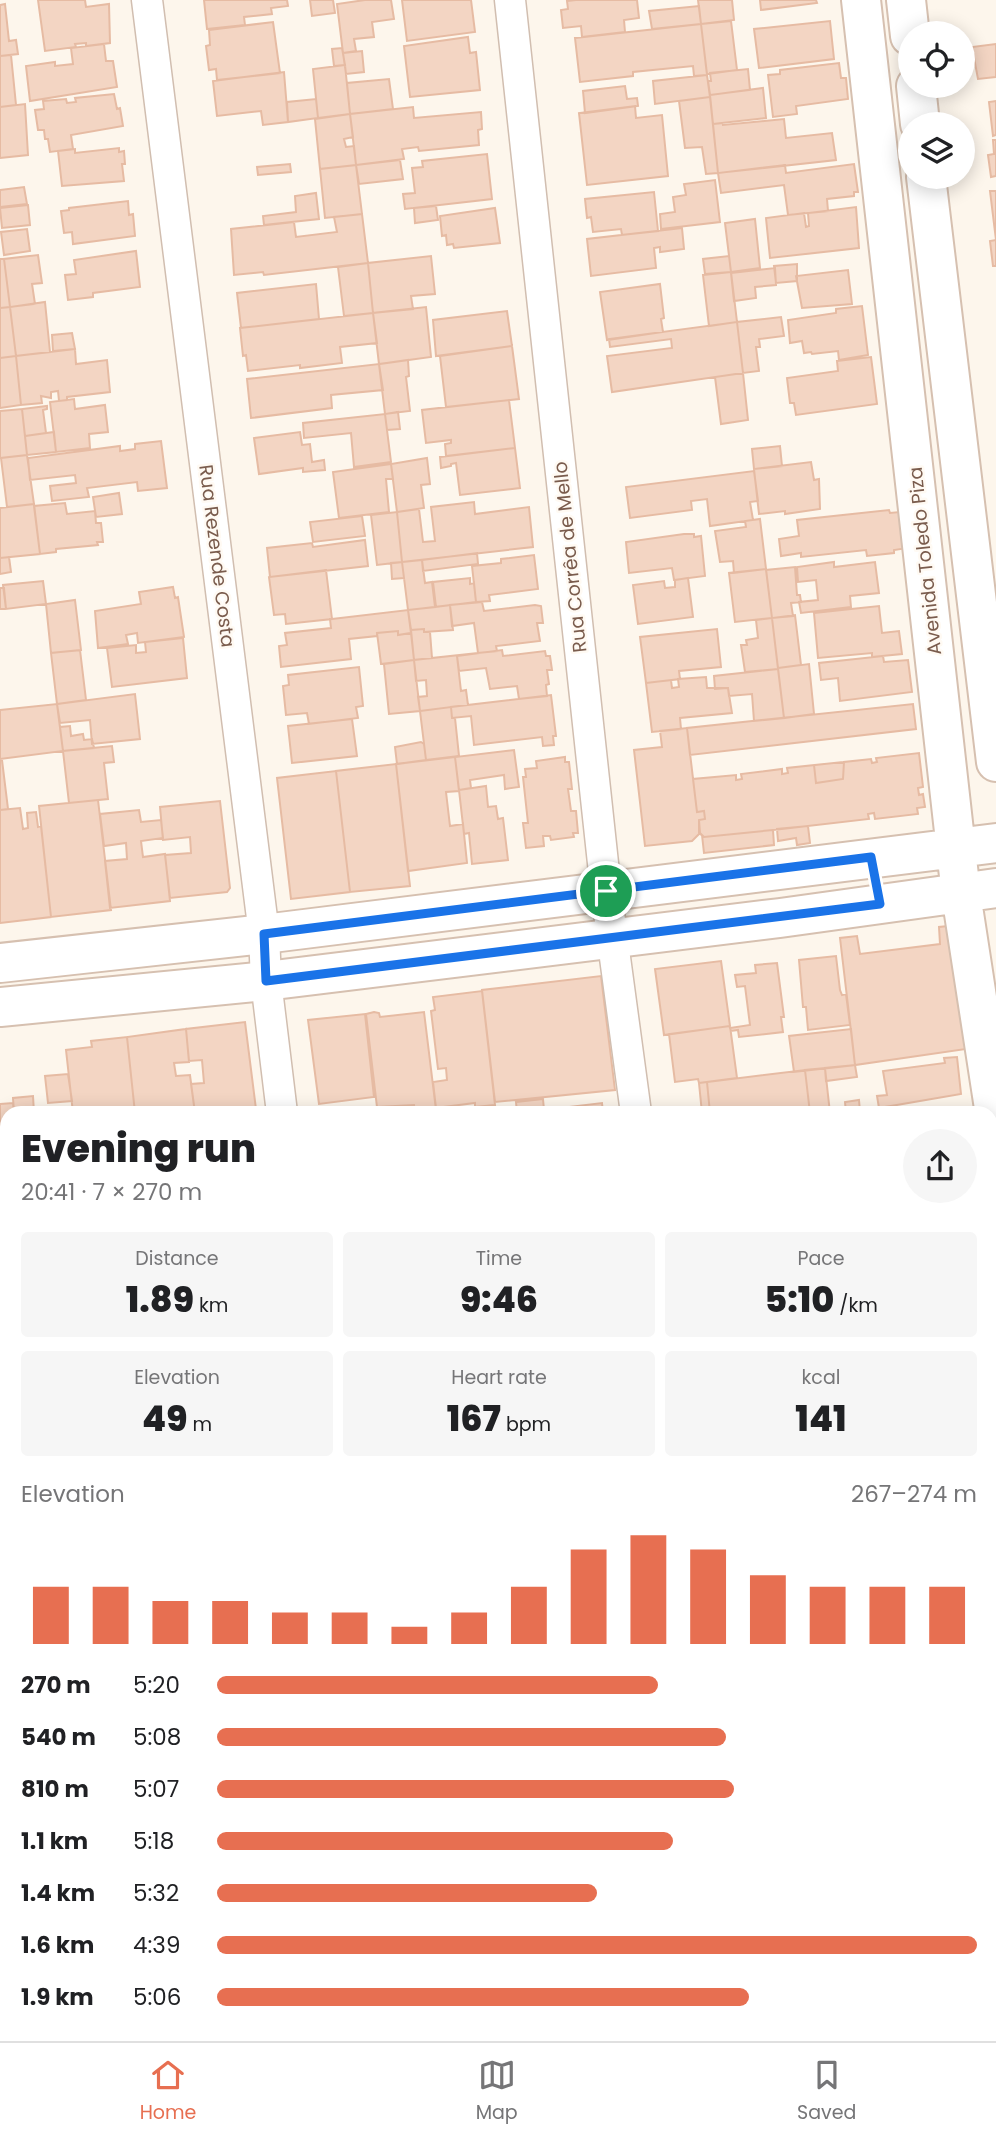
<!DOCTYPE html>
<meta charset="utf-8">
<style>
:root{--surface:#fff;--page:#f6f6f6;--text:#202124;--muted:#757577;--line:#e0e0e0;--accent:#e76f51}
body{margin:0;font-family:Poppins,sans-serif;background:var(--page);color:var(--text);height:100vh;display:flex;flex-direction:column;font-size:26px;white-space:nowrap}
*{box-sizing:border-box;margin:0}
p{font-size:23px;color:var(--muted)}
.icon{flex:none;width:38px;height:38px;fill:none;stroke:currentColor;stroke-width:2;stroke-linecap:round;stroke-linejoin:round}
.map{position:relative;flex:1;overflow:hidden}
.drawer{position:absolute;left:0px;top:1106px;width:998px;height:936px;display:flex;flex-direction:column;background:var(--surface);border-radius:21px 21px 0 0;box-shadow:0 4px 18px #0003}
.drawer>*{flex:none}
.buttons{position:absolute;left:898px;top:21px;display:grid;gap:14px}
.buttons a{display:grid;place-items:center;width:77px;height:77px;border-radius:50%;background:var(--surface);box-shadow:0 4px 18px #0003;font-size:35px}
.pin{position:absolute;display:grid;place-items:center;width:60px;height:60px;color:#fff;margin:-30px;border:4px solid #fff;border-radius:50%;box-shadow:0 2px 7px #0007}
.round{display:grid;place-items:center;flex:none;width:74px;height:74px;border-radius:37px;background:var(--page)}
.overview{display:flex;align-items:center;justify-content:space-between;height:119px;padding:0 21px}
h1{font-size:38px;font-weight:800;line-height:52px}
.metrics{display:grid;grid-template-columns:repeat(3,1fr);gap:10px;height:119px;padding:7px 21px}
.metrics div{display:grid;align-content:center;border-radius:7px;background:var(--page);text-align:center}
.metrics b{font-size:35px;font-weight:800}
.metrics small{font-size:19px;font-weight:400}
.metrics p{font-size:19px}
.chart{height:196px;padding:14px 21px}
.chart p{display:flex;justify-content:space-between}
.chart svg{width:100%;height:126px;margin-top:7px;stroke:var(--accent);stroke-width:6}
ul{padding:0 21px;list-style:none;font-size:23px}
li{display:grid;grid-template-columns:112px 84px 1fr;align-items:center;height:52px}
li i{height:18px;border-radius:9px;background:var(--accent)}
.tabs{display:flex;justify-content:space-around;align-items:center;height:98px;border-top:2px solid var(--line);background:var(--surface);font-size:19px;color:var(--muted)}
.tabs a{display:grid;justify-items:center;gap:4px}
.tabs .active{color:var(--accent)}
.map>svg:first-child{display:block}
.building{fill:#f3d5c3;stroke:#e6bba3;stroke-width:2}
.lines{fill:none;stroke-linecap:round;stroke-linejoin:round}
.street-casing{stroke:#d1beb0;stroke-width:33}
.secondary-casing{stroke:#d6c0b0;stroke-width:42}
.street{stroke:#fff;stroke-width:30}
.secondary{stroke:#fff;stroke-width:38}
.route-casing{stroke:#fff;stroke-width:14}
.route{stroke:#1a73e8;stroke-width:9}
.labels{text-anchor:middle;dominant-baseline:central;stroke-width:5;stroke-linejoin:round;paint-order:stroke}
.street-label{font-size:19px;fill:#7a5c4d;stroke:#fffaf3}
</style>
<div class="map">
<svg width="996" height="2041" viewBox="0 0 996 2041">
<rect width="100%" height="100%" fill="#fdf6ec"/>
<path class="building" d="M38,0H85L86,7L109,4L110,43L86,46V43L75,44L76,47L45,51Z
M204,0H287L288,6L271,8L272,14L244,17L245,25L207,29Z
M310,0H333L335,13L312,16Z
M365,0H391L394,19L372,22L374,37L354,39L356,51L343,53L337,4Z
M402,0H471L475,32L407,41Z
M576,0H637L639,18L624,20L625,32L582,37L581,26L563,28L561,10L568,9L567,1Z
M698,0H732L734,20L701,24Z
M760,0H816L817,3L761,10Z
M5,4L9,41L16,40L18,54L0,56V5Z
M699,6L701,24L652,29L649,11Z
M731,21L737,70L707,74L701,24Z
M830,21L834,59L759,68L754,29Z
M273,22L280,73L217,80L216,69L209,70L206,46L210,45L209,30Z
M701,24L707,75L694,76L693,66L633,72V76L580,82L575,38Z
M468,37L470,53L476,52L480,90L410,97L404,46Z
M104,44L106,61H113L117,87L30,101L26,66L55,62V66L73,64L71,48Z
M996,44V77L978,79L972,47Z
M342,48L345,65L334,66L332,49Z
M362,51L364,72L346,74L343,53Z
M11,55L16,105L0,107V56Z
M839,63L841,78H846L848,99L796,106L797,114L773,117L768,75L780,74V70Z
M345,65L350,114L318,118L313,69Z
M748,69L750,90L710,95L708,81H711L710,73Z
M284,72L288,122L263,125L261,111L217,116L213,81Z
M707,75L710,97L655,104L653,81Z
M389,79L393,109L350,114L347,83Z
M625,86L627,99L637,98L638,106L585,113L583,91Z
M763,88L766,118L713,124L710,95Z
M114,94L117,109L120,108L123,126L71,135L73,149L50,152L48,139H45L44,130H38L35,110L44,109L43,101L66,99L67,103L76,102L75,98Z
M710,97L718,173L706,174L702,147L685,148L679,101Z
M316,99L318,118L288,122L287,102Z
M996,101V135L993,136L989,102Z
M25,104L28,155L0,158V107Z
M635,106L636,118L662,115L668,176L587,185L579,113Z
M413,107L414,118L481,112L482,129L478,130L479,145L419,151L418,147L402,149L404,159L356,165L350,114Z
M350,114L353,137L344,139L346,147L354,146L356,165L320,169L315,119Z
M784,119L786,138L832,133L836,160L718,173L713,124L723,123V125Z
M993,140H996V176L991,177L988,155L994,154Z
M119,148V152L124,151L125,164H122L124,181L62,186L58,151L75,149V153Z
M487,154L492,199L405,209L403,194L415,193L412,168L423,167L422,161Z
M400,160L403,179L359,184L356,165Z
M290,164L291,172L258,175L257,167Z
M854,164L858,192H854V196L827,199L828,211L788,215L784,185L721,193L718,173L785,165L786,173Z
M356,165L362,214L325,218L320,169Z
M715,180L720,222L661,229L660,214L675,212L673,197L686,195L684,184Z
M24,187L27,204L0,207V190Z
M990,191H996V240Z
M654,192L658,231L622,235L621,229L593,232L591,217L587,218L585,199Z
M316,193L319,219L264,225L263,216L296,212L295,196Z
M128,201L129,215L133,214L135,236L73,244L72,232L64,233L61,211L69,210V208Z
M28,205L30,225L2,228L0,208Z
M436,206L438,220L415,223L414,208Z
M856,207L859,248L770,258L766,218L804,213L806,227L809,226L808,213Z
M495,208L500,243L454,248L453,244L447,245L446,235L442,236L440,216Z
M362,214L368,263L264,275L263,272L234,275L231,229L294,222L296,237L337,232L334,217Z
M755,219L760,268L731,272L725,223Z
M682,228L684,249L660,252V247L654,248L656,268L591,276L587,239Z
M27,229L30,251L4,255L1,232Z
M996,240V266H993L990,241Z
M136,251L140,287L93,293V297L68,300L65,275L76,274L74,260Z
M38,255L42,283L32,284L35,304L10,307L4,259Z
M431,256L435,294L411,296L413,309L373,313L368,263Z
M729,256L731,272L705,274L703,259Z
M0,259H4L10,307L0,308Z
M368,263L373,313L344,316L338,267Z
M797,264V281L776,283L774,266Z
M775,268L776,285L755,287L756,298L734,301L731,273Z
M848,270L852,304L802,308L796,276Z
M731,272L737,322L709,326L703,275Z
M316,284L319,319L241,328L237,293Z
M660,284L664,318L661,319L663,332L607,340L600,292Z
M45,302L50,352L16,356L10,307Z
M862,306L868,355L839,360L838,351L812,354L811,352L804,353L802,341L790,343L788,320L836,313V309Z
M10,307L16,356L0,358V308Z
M426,307L431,357L379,364L373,313Z
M507,311L512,346L436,356L433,320Z
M373,313L377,343L340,347L342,363L300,368V365L248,371L246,355L243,356L240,328Z
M781,317L784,336L759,339L760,347H756L759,371L743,373L737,322Z
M737,322L743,373L612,392L607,356L672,348L671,339L610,347L609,339Z
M72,333L75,349L53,351L52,335Z
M512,346L519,399L446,407L440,356Z
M75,349L76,364L107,360L110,392L67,397V400L59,401L58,391L51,392V398L41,396L42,403L21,405L16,356Z
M16,356L21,405L0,408V358Z
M871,357L877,404L796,415L794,403H790L787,378L838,371L837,361Z
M408,360L409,376L406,377L410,411L385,414L379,364Z
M379,364L383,390L331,395L332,408L251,418L247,379Z
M743,373L748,420L721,424L715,377Z
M74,399L75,409L105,405L108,432L89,434L90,448L56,452L50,402Z
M509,400L515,448L446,456L445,444L451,443V440L426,443L422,410Z
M47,406V409L43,410L46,433L25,436L22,409Z
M22,409L27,455L0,458V411Z
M398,412L400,429L387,430L385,414Z
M385,414L391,462L354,467L351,433L304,438L303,423Z
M54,432L56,452L27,455L25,436Z
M300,432L302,445L310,444L312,462L324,460L325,470L303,472V468L259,474L254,438Z
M161,441L167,488L138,491L137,482L87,488L89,497L52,501L50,486L76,483L75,475L30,480L28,458L120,446V451L135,449V444Z
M780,446L782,466L754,469L752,449Z
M515,448L520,488L460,495L456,463L451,464V466L441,468L440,457Z
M27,455L34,504L7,507L1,458Z
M427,458L430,484L421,485L424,508L397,512L391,464Z
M811,462L814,480L819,479L820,509L785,514V511L759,514L754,469Z
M391,464L393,479H386L389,512L339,518L333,472Z
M754,471L758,501L750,502L753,520L710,526L707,499L691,501L692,510L630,518L626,487Z
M119,493L122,514L96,517L93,497Z
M474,502L475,514L529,507L533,547L402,562L397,512L419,509L423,542L435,541L431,507Z
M65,503L67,514L95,511L96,523H101L103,542H97L98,545L56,549V552L40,554L34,506Z
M34,504L40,554L0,558V508Z
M889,510L890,513L910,511L914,547L894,550V553L867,556L866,550L801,557V553L781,556L779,539L799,536L797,520Z
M397,512L402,562L377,565L371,515Z
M362,516L365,536L313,542L310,522Z
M760,519L766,569L734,573L733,561L720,562L715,531L746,527L745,521Z
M684,534H694V537L701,536L705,576L674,580L672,568L629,573L626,542Z
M365,540L368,566L270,577L267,548L312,543L313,547Z
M477,553L478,564L423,571L422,560Z
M534,555L538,589L489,595L490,601L476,602L472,566L501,563V559Z
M9,557L11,572L0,574V558Z
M422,560L425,583L432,582L435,607L408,610L402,562Z
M402,562L404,578L392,579L391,563Z
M834,562V567L875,562L879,593L850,596L851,607L801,613L799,602L818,600L816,580L798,582L797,567Z
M795,567L797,595H800L801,602L791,603L793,616L772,618L766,570Z
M766,569L772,618L735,622L729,573Z
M326,570L332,619L286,624L285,614L274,615L269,577Z
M470,578V584L474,583L476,602L436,607L433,582Z
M688,578L693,617L638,624L633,585L664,581L665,588L675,587V580Z
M43,581L46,604L6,609L3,585Z
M173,587L175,598L178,597L184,637L138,643L137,633L126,635L128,644L98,648L95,611L141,604L139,592Z
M0,588H4L6,609H0Z
M75,600L81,650L51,653L46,604Z
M482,602L484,611L535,605L541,606L543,623H537L540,641L496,646L497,651L478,653L474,623L452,626L450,605Z
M450,605L453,630L424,632V629L411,630L408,610Z
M879,606L882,633L899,631L902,654L872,657V653L818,658L814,613Z
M408,610L411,633L398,635V631L377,633V636L349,639L351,659L281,667L279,646L287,645L285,633L331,628L330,619H332Z
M795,615L801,665L778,668L772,618Z
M772,618L778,669L745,672L741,645H747L746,640L758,638L756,620Z
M424,629V632H430L432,658L414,660L411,630Z
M717,629L721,667L679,671L680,679L646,683L640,637Z
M398,631V635L411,633L414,660L381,664L377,633Z
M183,638L187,678L112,687L107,648L136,645V653L146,652L145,642Z
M80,650L86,700L57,704L51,653Z
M502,650L503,656L545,651L546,656H550L552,670H547L549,684L546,685L547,696L519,699L517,686L490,689L486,668L459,671L457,656Z
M478,653L457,656L461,691L466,690L468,705L420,711L418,697L427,696L426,680L416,681L414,660Z
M883,656L884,662L908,660L912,692L840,701L838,678L821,680L819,663Z
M414,660L420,711L389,714L384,664Z
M809,664L814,714L784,718L778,668Z
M359,667L363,706L356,707L358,718L309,724L307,713L286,715L283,686L289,685L288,675Z
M778,669L784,718L754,721L752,694L729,696L728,688L715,689L714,676Z
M706,677L707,688H728L732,713L680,718L681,729L652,732L646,683L671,680L672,688L679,687L678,679Z
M135,694L140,739L92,744L90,720L60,723L57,704Z
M551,695L556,736H553L554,745L543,746L542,737L474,745L471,716L452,718L451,707Z
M57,704L63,751L0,759V710Z
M913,704L916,729L690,755L687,728Z
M451,707L452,718H455L459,756L426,760L420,711Z
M352,719L357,756L292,763L288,726Z
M70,726L71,736L83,734L84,740L92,739L94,748L63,751L60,727Z
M687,728L697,812L704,811L705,819L699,820L700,833L692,841L645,846L634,750L662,747L660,731Z
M421,742L424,744L426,760L397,764L395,747Z
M112,746L114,762L104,763L108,799L69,803L63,751Z
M514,750L519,787L505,789L504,775L470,780L471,788L459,790L455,757Z
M919,753L923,787L918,788L919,795L923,794L925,807L917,808L918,814L875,819L874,813L868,814L869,819L773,830L704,837L699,833V820L705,819L704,811L697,812L693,779L736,775V780L742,779L741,774L782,769V774L788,773L787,768L871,759L872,763L877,762L876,758Z
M919,753L923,787L918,788L919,795L923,794L925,807L917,808L918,814L875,819L874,813L868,814L869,819L773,830L704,837L699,833V820L705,819L704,811L697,812L693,779L736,775V780L742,779L741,774L782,769V774L788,773L787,768L814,765L816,783L843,779L844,762L871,759L872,763L877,762L876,758Z
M455,757L459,791L446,792L450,826L463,824L467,863L408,871L396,764Z
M565,757V762H569L572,789H568L571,811H576L578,833H573L574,837L551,840L550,836H543L544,846L526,848L523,823H528L523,777H526L525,769L537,768L536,761Z
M0,760H2L8,809L0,810Z
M396,764L410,886L350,892L336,771Z
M336,771L350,892L291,899L277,778Z
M486,786L488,807L496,806L498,819L503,818L508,860L472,864L469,833L464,834L459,790Z
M98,800L111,910L51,917L39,806Z
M220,801L230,888L227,892L170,898L165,855L191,853L190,837L163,840L160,807Z
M20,808L23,829L28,828L27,813L36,812L38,827L41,826L51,917L0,923V810Z
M139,810L141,822L161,820L163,838L141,841L143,857L165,854L170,901L110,908L105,861L127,859L126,843L104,846L100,814Z
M808,826L810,843L797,845L796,838L778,841L777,829Z
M773,830L774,845L704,853L702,835L704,837Z
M958,925L973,1048L855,1065L840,938L857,936L860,954L940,944L939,927Z
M836,956L840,990L842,995L846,994L850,1025L808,1030L806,1007H803L799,960Z
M721,961L730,1026L664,1035L655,969Z
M777,963L784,1017H781L783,1032L739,1037L738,1030L731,1031L730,1028L750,1025L745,986L737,987L735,975L756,973L755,965Z
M601,976L615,1090L495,1102L482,990Z
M482,991L495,1105L475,1107V1103L436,1108L433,1082L447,1080L446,1068L438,1069L431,1011L435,1010L433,997Z
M374,1012L379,1013L380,1017L424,1012L436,1110L415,1113L414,1105L377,1107L366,1014Z
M365,1014L374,1097L319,1104L308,1020Z
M245,1022L256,1109L222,1113H195L191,1084L204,1083L202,1060L189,1061L186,1029Z
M730,1026L737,1078L699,1083L698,1079L675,1082L669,1034Z
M186,1029L189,1062L174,1063L176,1076L190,1075L195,1113H135L127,1037Z
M851,1029L855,1065L794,1072L789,1036Z
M127,1037L135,1113H73L66,1050L92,1047L91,1041Z
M957,1057L961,1094L879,1108L877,1096L887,1095L883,1071L945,1063L944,1058Z
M855,1065L857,1077L826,1081L825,1068Z
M825,1068L830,1113H810L805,1070Z
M805,1070L810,1113H710L707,1082Z
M805,1070L810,1113H702L699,1083Z
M68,1074L72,1101L48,1103L45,1076Z
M33,1096L34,1113H14L13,1098Z
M543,1099L544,1110L602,1103L603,1113H517L516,1102Z
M859,1100L860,1112L846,1113L845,1102Z
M13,1103L14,1113H7V1128L0,1129V1104Z
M897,1107L898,1113H853L860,1112Z
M469,1108L470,1113H447V1111Z
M0,1142H7V1160L0,1161Z
M7,1167V1204L0,1205V1168Z
M7,1215V1248L0,1249V1216Z
M7,1268V1302L0,1303V1269Z
M0,1327H7V1358L1,1359Z
M990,1348L996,1386V1397H990Z
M7,1373V1414L2,1374Z
M990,1412H993L996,1440V1448L990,1449Z
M996,1449V1486H992L993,1500H990V1450Z
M990,1500H996V1548H993L990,1538Z
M993,1549H996V1590L990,1591V1550Z
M990,1601H996V1651H990Z
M990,1651H996V1705L990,1706Z
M996,1705V1764L990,1765V1706Z
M57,2035H123L124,2041H58Z
M123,2035H150L151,2041H124Z
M166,2035H184L185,2041H158L166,2040Z
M184,2035H210L211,2041H185Z
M218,2035H245L246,2041H219Z
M245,2035H302V2041H246Z
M302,2035H331V2040L302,2041Z
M426,2035H575V2041H427Z
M575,2035H603V2041H575Z
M656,2035H710L711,2040L656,2041Z
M804,2035H867L868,2041H804Z
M882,2035H938L939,2041H883Z"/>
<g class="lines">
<g class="street-casing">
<path id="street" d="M147,0L264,934L266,981L282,1113
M510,0L606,891L636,1113
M0,1812L7,1875
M990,1816H996
M0,1924L7,1923
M26,2035V2041
M394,2035V2041
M755,2035L756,2041"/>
</g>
<g class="secondary-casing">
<path id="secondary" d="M861,0L961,894L996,1121
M906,0L910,36
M916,86L920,124
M926,177L996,762
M0,963L264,934L996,843
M0,1007L266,981L780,918L996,888"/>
</g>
<use href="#street" class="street"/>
<use href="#secondary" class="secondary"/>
</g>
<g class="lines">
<g class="route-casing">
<path id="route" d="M871,857L880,904L266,981L264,934Z"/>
</g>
<use href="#route" class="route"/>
</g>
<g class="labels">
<g class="street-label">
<text transform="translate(217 556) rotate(83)">Rua Rezende Costa</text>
<text transform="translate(570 557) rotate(-96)">Rua Corrêa de Mello</text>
<text transform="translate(925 561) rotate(-96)">Avenida Toledo Piza</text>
</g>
</g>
</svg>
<div class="buttons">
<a><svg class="icon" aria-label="locate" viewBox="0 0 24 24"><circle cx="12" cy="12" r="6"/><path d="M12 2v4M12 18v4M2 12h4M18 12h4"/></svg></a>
<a><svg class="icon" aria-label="layers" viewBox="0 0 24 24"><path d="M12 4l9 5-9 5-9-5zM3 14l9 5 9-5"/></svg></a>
</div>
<div class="pin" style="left:606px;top:891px;background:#1e9e55"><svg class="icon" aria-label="arrive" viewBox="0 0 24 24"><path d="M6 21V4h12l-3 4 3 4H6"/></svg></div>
<section class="drawer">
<div class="overview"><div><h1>Evening run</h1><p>20:41 · 7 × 270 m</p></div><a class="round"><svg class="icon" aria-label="share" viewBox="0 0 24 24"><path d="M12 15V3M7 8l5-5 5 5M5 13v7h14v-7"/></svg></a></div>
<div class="metrics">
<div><p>Distance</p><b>1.89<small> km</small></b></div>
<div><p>Time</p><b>9:46</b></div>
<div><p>Pace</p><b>5:10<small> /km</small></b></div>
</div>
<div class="metrics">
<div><p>Elevation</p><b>49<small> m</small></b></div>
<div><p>Heart rate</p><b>167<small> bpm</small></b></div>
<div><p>kcal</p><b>141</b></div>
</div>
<div class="chart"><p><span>Elevation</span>267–274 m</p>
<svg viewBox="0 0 160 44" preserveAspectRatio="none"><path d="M5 44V24M15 44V24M25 44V29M35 44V29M45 44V33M55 44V33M65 44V38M75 44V33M85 44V24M95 44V11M105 44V6M115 44V11M125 44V20M135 44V24M145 44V24M155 44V24"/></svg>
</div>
<ul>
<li><b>270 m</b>5:20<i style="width:58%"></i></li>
<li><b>540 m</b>5:08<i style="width:67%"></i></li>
<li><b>810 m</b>5:07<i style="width:68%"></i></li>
<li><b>1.1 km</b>5:18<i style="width:60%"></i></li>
<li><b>1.4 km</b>5:32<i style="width:50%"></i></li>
<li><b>1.6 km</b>4:39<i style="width:100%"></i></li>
<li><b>1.9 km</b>5:06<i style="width:70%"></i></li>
</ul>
</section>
</div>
<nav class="tabs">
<a class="active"><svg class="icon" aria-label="home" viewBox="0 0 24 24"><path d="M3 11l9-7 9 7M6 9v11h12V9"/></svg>Home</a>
<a><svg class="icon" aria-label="map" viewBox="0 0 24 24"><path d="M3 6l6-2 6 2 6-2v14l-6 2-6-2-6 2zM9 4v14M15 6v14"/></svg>Map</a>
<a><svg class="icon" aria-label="saved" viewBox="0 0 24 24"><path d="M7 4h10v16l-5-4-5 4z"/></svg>Saved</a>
</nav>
